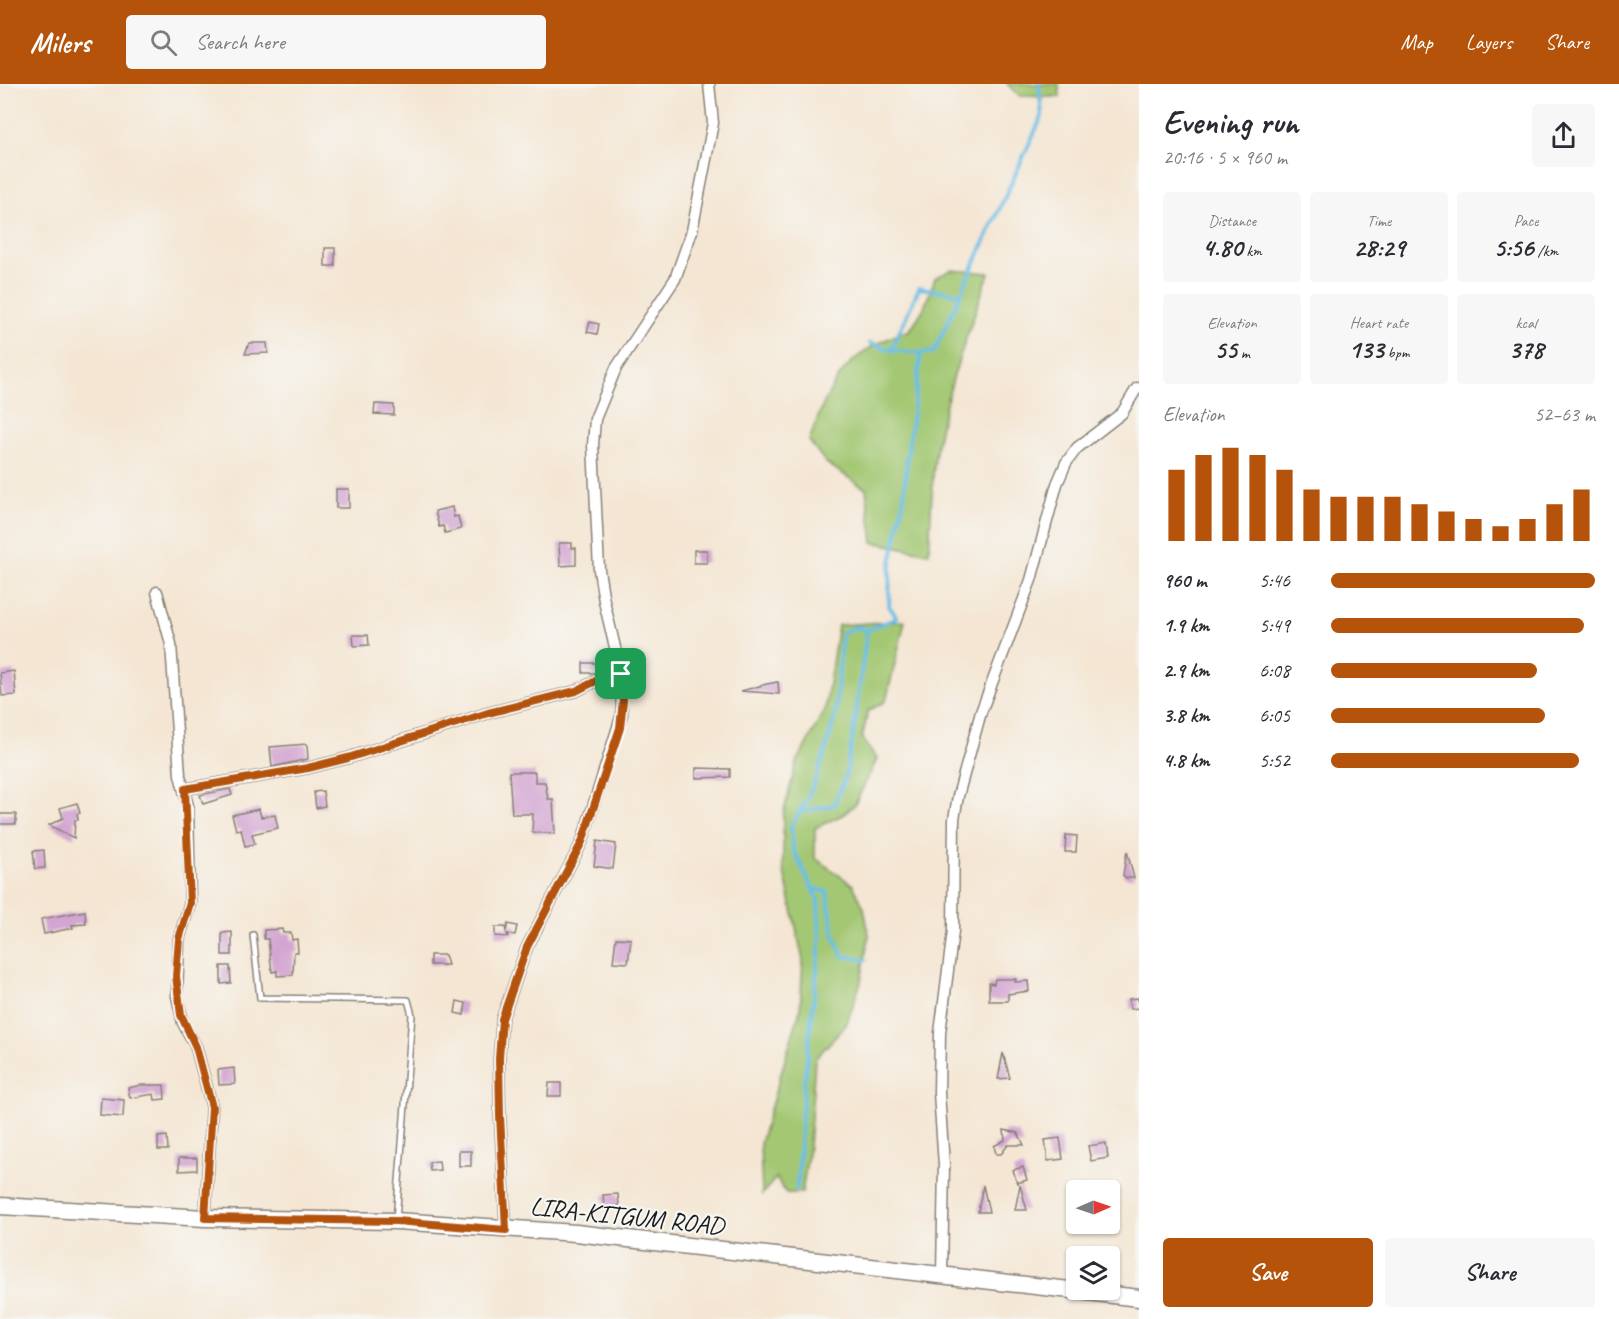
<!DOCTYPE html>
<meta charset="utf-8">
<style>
:root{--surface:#fff;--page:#f7f7f7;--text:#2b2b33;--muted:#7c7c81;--accent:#b45309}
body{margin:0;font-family:Caveat,sans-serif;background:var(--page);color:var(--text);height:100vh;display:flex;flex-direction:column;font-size:22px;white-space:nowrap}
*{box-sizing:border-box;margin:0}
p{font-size:20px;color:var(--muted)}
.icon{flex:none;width:33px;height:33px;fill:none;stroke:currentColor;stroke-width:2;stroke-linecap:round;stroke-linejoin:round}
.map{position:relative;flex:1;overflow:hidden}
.details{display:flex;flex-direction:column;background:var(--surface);width:480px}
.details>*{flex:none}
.needle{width:39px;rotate:88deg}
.buttons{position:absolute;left:1066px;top:1096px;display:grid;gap:12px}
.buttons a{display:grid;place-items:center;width:54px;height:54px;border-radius:6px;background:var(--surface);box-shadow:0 2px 4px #0004;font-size:30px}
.pin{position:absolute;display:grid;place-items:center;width:51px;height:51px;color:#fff;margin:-26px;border-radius:12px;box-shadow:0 3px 9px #0006}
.round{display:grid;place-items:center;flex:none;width:63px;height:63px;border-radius:6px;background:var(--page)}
.head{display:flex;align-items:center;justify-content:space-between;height:102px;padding:0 24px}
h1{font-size:33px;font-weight:700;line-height:45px}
.figures{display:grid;grid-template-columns:repeat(3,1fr);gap:9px;height:102px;padding:6px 24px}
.figures div{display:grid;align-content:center;border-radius:6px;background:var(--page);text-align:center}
.figures b{font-size:26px;font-weight:700}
.figures small{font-size:16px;font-weight:400}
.figures p{font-size:16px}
.chart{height:168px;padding:12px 24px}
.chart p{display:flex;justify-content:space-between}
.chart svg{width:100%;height:108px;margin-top:6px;stroke:var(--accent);stroke-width:6}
.primary-button{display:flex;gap:12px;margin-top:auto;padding:12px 24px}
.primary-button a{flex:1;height:69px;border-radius:6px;background:var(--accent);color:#fff;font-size:24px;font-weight:700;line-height:69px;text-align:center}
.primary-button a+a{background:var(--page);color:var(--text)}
ul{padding:0 24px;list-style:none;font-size:20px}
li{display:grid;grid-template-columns:96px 72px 1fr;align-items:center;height:45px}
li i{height:15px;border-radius:8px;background:var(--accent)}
header{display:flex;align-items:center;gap:36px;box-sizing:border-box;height:84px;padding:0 30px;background:var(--accent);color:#fff}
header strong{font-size:28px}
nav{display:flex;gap:33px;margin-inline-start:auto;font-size:21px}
.search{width:420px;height:54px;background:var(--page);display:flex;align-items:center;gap:15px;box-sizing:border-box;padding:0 21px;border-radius:6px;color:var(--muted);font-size:22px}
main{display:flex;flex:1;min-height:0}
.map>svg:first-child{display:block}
.green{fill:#a3c772;stroke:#607247;stroke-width:1.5}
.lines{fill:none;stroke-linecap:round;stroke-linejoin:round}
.stream{stroke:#6bbfe7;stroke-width:4}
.building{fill:#d3a5d2}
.service-casing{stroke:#888178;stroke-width:8}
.minor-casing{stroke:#888178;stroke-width:13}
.primary-casing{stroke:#888178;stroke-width:19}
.service{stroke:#fff;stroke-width:5}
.minor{stroke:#fff;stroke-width:10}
.primary{stroke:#fff;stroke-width:16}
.route-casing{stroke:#fff;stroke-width:12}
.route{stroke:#b45309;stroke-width:8}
.labels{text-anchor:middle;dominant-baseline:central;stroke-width:4.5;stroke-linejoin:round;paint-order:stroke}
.street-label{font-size:26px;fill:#1c1c1c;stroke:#f6f6f2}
</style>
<header>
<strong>Milers</strong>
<div class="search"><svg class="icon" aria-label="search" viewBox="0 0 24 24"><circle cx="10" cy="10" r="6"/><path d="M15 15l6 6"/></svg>Search here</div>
<nav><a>Map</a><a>Layers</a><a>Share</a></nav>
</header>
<main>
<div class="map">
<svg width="1139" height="1235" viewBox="0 0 1139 1235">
<rect width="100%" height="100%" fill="#f6f6f2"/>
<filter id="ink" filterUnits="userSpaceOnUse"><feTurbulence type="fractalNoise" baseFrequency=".0167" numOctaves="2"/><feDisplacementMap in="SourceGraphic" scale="12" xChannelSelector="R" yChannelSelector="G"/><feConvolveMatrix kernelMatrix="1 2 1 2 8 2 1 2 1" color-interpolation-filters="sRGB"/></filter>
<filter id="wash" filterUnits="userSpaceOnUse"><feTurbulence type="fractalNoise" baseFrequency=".008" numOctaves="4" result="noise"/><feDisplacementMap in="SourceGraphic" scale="24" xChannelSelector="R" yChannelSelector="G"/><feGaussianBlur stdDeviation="1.35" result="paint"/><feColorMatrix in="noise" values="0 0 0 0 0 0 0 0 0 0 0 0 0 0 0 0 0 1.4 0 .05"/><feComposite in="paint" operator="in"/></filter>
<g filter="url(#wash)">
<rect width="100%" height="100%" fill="#f4e6d3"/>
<path class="green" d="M1007,0H1059L1060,13L1020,12Z
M951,186L989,189C967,252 942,315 934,382C931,411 931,440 929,469L873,458L866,405L826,379L809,357C831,296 845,268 910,246L924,224L935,194Z
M905,537L886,617L868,627L862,654L877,675L855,720L844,730L815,744V774L853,801L864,824L869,851L861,898L846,941L815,975L809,1063L802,1109H786L776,1094L762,1110L760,1059L800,926L803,876L783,783V731L796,680L825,625L838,541Z"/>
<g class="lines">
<path class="stream" d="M870,259L891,266L921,269
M891,266L919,204L961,210
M799,728L834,721L845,694L852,658L867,546L897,534L889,522L890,484L904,413L907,374L921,269L934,268L1042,32L1039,0
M812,804L827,808L834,852L843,872L866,876
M797,1105L804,1000L820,858L818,816L793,765L791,742L808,714L823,675L835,632L842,549L856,543L866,546"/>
</g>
<g id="blocks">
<path class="building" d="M325,164H335V182H325Z
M590,238L599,240L597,250L587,248Z
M249,259H267L268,269L245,270Z
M375,320L394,321V331L374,330Z
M336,405H349V424H336Z
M452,423L454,433L458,432L461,445L445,449L443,442L439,443L435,427Z
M559,459H572V464H576V481L560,482Z
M694,466H707V479H694Z
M353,551H368L369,561L354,562Z
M583,579H603V585L595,589H583Z
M14,587L16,611L2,612L0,589Z
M778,598L779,610L741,607L767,600Z
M307,660L308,675L272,683L270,663Z
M696,684L730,685V693L696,694Z
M509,688H535V698H545L548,715H553L555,750L532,748L533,730H512Z
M230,705L232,711L203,720L200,711Z
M323,707L325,722L316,724L314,708Z
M77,719L80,729L77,730L78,736H75L74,754L49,741L63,734L60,724Z
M259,725L261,733L275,731L278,744L252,750L255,760L245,762L241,745L236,746L232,731Z
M0,730H16V740H0Z
M1066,751L1077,752L1076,768H1065Z
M597,757L616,760L613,785L594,782Z
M44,766L45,784L35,785L33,767Z
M1127,767L1134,794H1126L1123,791Z
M85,827L86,840L72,841L73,844L44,850L41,835Z
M508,840L517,842L515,851L507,850L508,853L495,852V843H505L506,847Z
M282,845L283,849H291L292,856L297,855L298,868H294L293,891L277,892V887L272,888L268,855H264V846Z
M232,848V871H222V849Z
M616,854L631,855L628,879L613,878Z
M430,871H445L448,881H430Z
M221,882H230L231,899L221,900Z
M995,895H1016L1015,898L1028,897L1029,907L1008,910V917H989V899L994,900Z
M1138,914L1139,924L1130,925L1129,915Z
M457,917L466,919L464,931L455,929Z
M1003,969L1010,994L998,995Z
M234,984L235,1000L219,1001L218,986Z
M549,999H561V1012H548Z
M141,1001H164L165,1015L155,1016L154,1010L130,1014L128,1004Z
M101,1014L124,1016L123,1033L100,1031Z
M1004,1046L1018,1049L1024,1061H1008L1001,1070H996L994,1062L1005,1056Z
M167,1052L168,1066H158V1053Z
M1060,1054L1063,1075L1048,1077L1045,1056Z
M1106,1059L1108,1074L1091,1077L1088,1062Z
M459,1067H471V1082H459Z
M179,1074H197V1086L179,1087Z
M439,1077L440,1086L430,1087L429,1078Z
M1023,1083L1027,1096L1017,1099L1013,1086Z
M983,1101L989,1128H978Z
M1020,1101L1027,1126H1015Z
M618,1110L619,1122L604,1123L603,1111Z"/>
</g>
</g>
<g filter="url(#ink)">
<use href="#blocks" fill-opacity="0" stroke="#888178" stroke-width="1.5"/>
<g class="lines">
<g class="service-casing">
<path id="service" d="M253,851L260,914L408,916L412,931L396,1136"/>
</g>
<g class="minor-casing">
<path id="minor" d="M157,508L171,560L180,691L188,722L190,819L179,855L177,912L183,939L196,963L212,1023L205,1134
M185,705L308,684L348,674L488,629L576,607L606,592L621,589
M506,1146L500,1032L499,975L502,935L527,863L582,758L622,630L621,589L604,517L599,486L593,361L595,335L616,284L675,195L692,147L713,39L709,0
M942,1191L944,1081L939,1009L940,949L953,847L954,735L958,712L981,628L1031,496L1057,400L1066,379L1077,364L1122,329L1137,304"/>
</g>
<g class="primary-casing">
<path id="primary" d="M0,1122L205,1134L396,1137L576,1149L1139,1214"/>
</g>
<use href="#service" class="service"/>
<use href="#minor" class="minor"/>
<use href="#primary" class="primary"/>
</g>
</g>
<g class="lines" filter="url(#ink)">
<g class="route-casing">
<path id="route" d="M621,590L623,617L620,644L582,758L527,863L502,935L499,975L500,1032L506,1146L396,1137L205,1134L212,1023L196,963L181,931L176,892L179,855L190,819L185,705L308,684L348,674L488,629L576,607L606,592Z"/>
</g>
<use href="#route" class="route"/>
</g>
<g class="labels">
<g class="street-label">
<text transform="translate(627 1132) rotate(6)">LIRA-KITGUM ROAD</text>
</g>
</g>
</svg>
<div class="buttons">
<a><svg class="needle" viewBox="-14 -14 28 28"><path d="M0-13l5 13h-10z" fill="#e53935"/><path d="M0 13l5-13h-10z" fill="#7c7c81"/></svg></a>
<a><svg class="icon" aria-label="layers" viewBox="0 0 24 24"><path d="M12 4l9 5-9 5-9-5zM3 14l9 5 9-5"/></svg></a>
</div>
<div class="pin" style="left:621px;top:590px;background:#1e9e55"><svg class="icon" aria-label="arrive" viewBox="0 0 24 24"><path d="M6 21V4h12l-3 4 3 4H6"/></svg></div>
</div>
<section class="details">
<div class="head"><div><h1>Evening run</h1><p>20:16 · 5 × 960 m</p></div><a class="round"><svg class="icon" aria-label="share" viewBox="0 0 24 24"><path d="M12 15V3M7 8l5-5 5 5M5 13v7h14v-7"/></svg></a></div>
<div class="figures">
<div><p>Distance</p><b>4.80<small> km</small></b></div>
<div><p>Time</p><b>28:29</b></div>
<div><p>Pace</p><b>5:56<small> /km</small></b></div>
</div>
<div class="figures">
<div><p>Elevation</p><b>55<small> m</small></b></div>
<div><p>Heart rate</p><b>133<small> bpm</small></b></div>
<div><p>kcal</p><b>378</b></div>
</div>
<div class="chart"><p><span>Elevation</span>52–63 m</p>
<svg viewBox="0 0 160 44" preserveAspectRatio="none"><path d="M5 44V15M15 44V9M25 44V6M35 44V9M45 44V15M55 44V23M65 44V26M75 44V26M85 44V26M95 44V29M105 44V32M115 44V35M125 44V38M135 44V35M145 44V29M155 44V23"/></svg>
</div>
<ul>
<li><b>960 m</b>5:46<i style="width:100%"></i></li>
<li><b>1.9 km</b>5:49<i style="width:96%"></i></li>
<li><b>2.9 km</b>6:08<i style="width:78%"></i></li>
<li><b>3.8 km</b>6:05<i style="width:81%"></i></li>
<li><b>4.8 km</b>5:52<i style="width:94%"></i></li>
</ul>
<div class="primary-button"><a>Save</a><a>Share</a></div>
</section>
</main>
